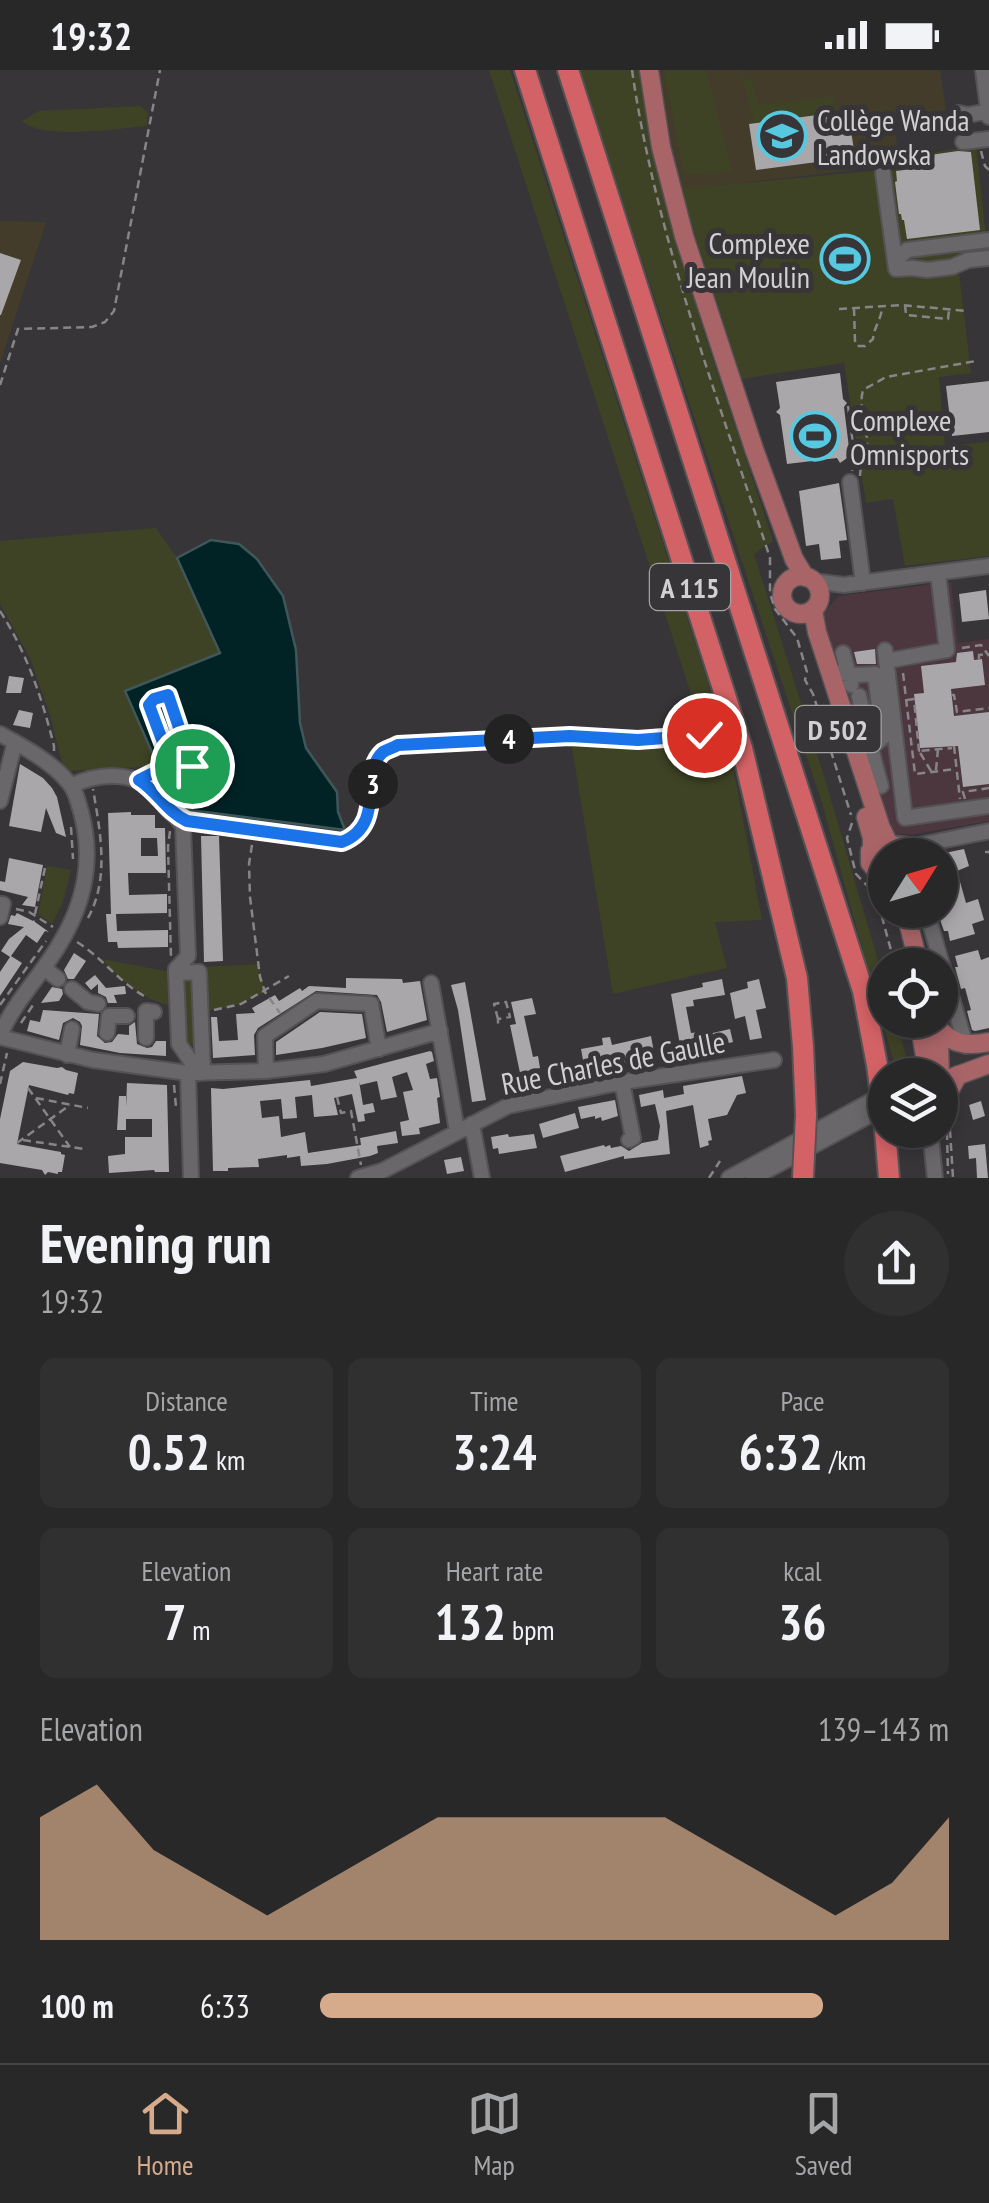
<!DOCTYPE html>
<meta charset="utf-8">
<style>
:root{--surface:#292829;--page:#313031;--text:#f1f3f6;--muted:#a5a6a8;--line:#454446;--accent:#d6ab8b}
body{margin:0;font-family:"PT Sans Narrow",sans-serif;background:var(--page);color:var(--text);height:100vh;display:flex;flex-direction:column;font-size:38px;white-space:nowrap}
*{box-sizing:border-box;margin:0}
p{font-size:32px;color:var(--muted)}
.icon{flex:none;width:55px;height:55px;fill:none;stroke:currentColor;stroke-width:2;stroke-linecap:round;stroke-linejoin:round}
.map{position:relative;height:1108px;overflow:hidden}
.drawer{display:flex;flex-direction:column;background:var(--surface);flex:1}
.drawer>*{flex:none}
.needle{width:65px;rotate:53deg}
.buttons{position:absolute;left:868px;top:768px;display:grid;gap:20px}
.buttons a{display:grid;place-items:center;width:90px;height:90px;border-radius:50%;background:var(--surface);box-shadow:0 5px 15px #0003,0 0 0 2px var(--line);font-size:50px}
.pin{position:absolute;display:grid;place-items:center;width:85px;height:85px;color:#fff;margin:-42px;border:5px solid #fff;border-radius:50%;box-shadow:0 2px 10px #0007}
.km{position:absolute;width:50px;height:50px;margin:-25px;border-radius:50%;background:#222;color:#fff;font-size:28px;line-height:50px;text-align:center}
.round{display:grid;place-items:center;flex:none;width:105px;height:105px;border-radius:52px;background:var(--page)}
.summary{display:flex;align-items:center;justify-content:space-between;height:170px;padding:0 40px}
h1{font-size:55px;font-weight:700;line-height:75px}
.figures{display:grid;grid-template-columns:repeat(3,1fr);gap:15px;height:170px;padding:10px 40px}
.figures div{display:grid;align-content:center;border-radius:15px;background:var(--page);text-align:center}
.figures b{font-size:50px;font-weight:700}
.figures small{font-size:28px;font-weight:400}
.figures p{font-size:28px}
.chart{height:280px;padding:20px 40px}
.chart p{display:flex;justify-content:space-between}
.chart svg{width:100%;height:180px;margin-top:10px;fill:var(--accent);opacity:.7}
ul{padding:0 40px;list-style:none;font-size:32px}
li{display:grid;grid-template-columns:160px 120px 1fr;align-items:center;height:75px}
li i{height:25px;border-radius:12px;background:var(--accent)}
.status{display:flex;justify-content:space-between;align-items:center;height:70px;padding:0 50px;background:var(--surface);direction:ltr}
.status svg{height:28px;fill:currentColor}
.menu{display:flex;justify-content:space-around;align-items:center;height:140px;border-top:2px solid var(--line);background:var(--surface);font-size:28px;color:var(--muted)}
.menu a{display:grid;justify-items:center;gap:5px}
.menu .current{color:var(--accent)}
.map>svg:first-child{display:block}
.commercial{fill:#4b373d}
.education{fill:#443c2b}
.green{fill:#3f4325}
.water{fill:#012326;stroke:#40575a;stroke-width:2.5}
.building{fill:#aaa7aa;fill-rule:evenodd}
.lines{fill:none;stroke-linecap:round;stroke-linejoin:round}
.minor-casing{stroke:#545254;stroke-width:18}
.major-casing{stroke:#545254;stroke-width:21}
.highway-casing{stroke:#545254;stroke-width:24}
.path{stroke:#878587;stroke-width:2.5;stroke-dasharray:8 5;stroke-linecap:butt}
.minor{stroke:#69676a;stroke-width:14}
.major{stroke:#a96468;stroke-width:18}
.highway{stroke:#d36266;stroke-width:20}
.highway-bridge-casing{stroke:#545254;stroke-width:24;stroke-linecap:butt}
.highway-bridge{stroke:#d36266;stroke-width:20}
.route-casing{stroke:#fff;stroke-width:20}
.route{stroke:#1a73e8;stroke-width:12}
.labels{text-anchor:middle;dominant-baseline:central;stroke-width:10;stroke-linejoin:round;paint-order:stroke}
.shield{fill:#373537;stroke:#a4a2a4;stroke-width:2.5}
.shield-label{font-size:28px;font-weight:bold;fill:#d2d0d2}
.poi-label{font-size:30px;fill:#d2d0d2;stroke:#373537;text-anchor:start}
.street-label{font-size:30px;fill:#d2d0d2;stroke:#373537}
</style>
<div class="status"><b>19:32</b><svg viewBox="0 0 49 12"><path d="M0 12V9h3v3zM5 12V6h3v6zM10 12V3h3v9zM15 12V0h3v12zM26 1h20v11H26zM47 4h2v5h-2z"/></svg></div>
<div class="map">
<svg width="989" height="1108" viewBox="0 0 989 1108">
<rect width="100%" height="100%" fill="#373537"/>
<path class="commercial" d="M951,512L958,573L989,569V751L911,765L894,763L888,755L823,555V544L838,526Z"/>
<path class="education" d="M658,0H940L946,40L893,47L900,95L676,120Z
M0,151L46,152L0,294Z"/>
<path class="green" d="M489,0H510L730,681L762,850L715,852L727,898L613,924L570,666L638,671L704,664Z
M579,0H642L662,116L705,266L773,471L754,484L824,706L885,914V950H896L907,990L896,1000L822,733Z
M664,0H706L732,101L684,105Z
M739,0H742L743,10L751,9L759,35L834,26L837,42L749,54L754,49Z
M140,36L148,42L147,56C117,58 44,71 22,51L39,41Z
M976,75L989,195L927,206L959,203L971,303L939,307L945,376L989,372V486L905,496L893,429L866,433L844,293L742,309L680,119L903,98L902,88Z
M156,458L177,488L220,583L125,624L158,696L67,701L63,697L50,645L30,588L0,534V471Z
M47,796L71,800L63,832L52,854L38,844Z
M102,889L176,903L201,897L259,894L265,922C244,933 226,940 201,941L202,974H179L177,938C145,930 123,914 102,889Z"/>
<path class="water" d="M211,470L239,474L257,489L283,526L296,580L300,653L306,678L337,722L338,742L345,760L182,739L165,705L158,696L125,621L220,583L177,488Z"/>
<path class="building" d="M848,41L855,87L756,100L749,54Z
M958,81L971,82L980,160L907,169L904,150H902L901,144H899L895,112L897,111L896,101L919,98L918,92L931,91L930,85Z
M0,183L21,190L1,245H0Z
M840,303L843,329L847,333L844,337L850,386L840,393L837,388L787,394L780,345L776,342L780,338L776,312Z
M989,311V362L952,366L946,316Z
M839,413L847,470L839,471L841,488L821,490L819,474L806,476L799,421Z
M986,520L989,549L962,552L959,524Z
M875,579L876,594H857L854,582Z
M973,581L974,590L982,589L985,615L951,619L954,646L989,642V714L963,717L958,676L920,678L914,624L924,623L921,596L956,592L957,583Z
M9,606L24,608L21,623H6Z
M19,640L33,643L30,658L13,655Z
M20,694L43,708L52,718L57,727L66,767L56,763L46,738L41,762L9,756Z
M131,742V745H155V758H165L166,803H128L129,825L167,824V843L116,844L117,861L168,860V877L118,878L117,872H108L106,844H111L108,743ZM141,768H157L158,786H141Z
M201,766H219L223,891L204,892Z
M964,779L969,796L957,801L966,833L978,829L984,850L972,854L975,864L950,871L948,861H944L937,841L940,840V784Z
M9,788L43,795L35,837L22,835L28,827L0,820V811L5,812Z
M17,843L33,851L34,850L35,852L49,862L45,861L37,873L26,865L11,886L22,893L0,926V902L10,887L1,881L9,869L24,857L8,854L11,845L15,846Z
M978,880L981,890L989,887V958L975,961L972,960L967,941L971,940L965,918L961,919L955,897H958L955,886Z
M74,883L86,891L74,909H68L64,900Z
M95,905L106,918L125,916L126,924L114,925L117,933H108L106,927L98,923V914L91,920L85,913Z
M346,908L402,909L403,913L420,911L427,950L387,962L381,932L377,925L316,921L258,958L254,965L255,985L213,988L211,947H217L219,971L238,970L236,944L255,943L252,938L275,925L279,931L300,918L302,921L309,916L346,918Z
M722,909L725,925L693,930L694,936L686,937L691,963L700,962V966L730,959L733,972L701,980L696,985L690,982L683,992L671,924L703,917L702,913Z
M759,909L766,938L756,940L762,968L750,970L745,946L735,949L730,923L748,918L747,912Z
M465,912L486,1030L472,1032L458,940L451,915Z
M52,917L62,919L63,924L59,931L41,933Z
M532,928L536,944L524,946L533,987L538,986L540,998L520,1003L510,955L516,954L511,932Z
M43,940L99,944L97,966L105,973L112,972L118,964L129,965V956L135,952L137,974L147,978L152,977L156,971H166V986L120,983L80,975L82,956L80,952L73,948L63,953L59,970L27,961L30,950L40,952Z
M320,942L362,944L366,968L322,978L276,985V972Z
M651,966L655,988L603,998L602,996L589,998L587,989L583,990L581,979L603,975L602,968L610,967L612,975Z
M430,981L432,982L434,991L426,994L430,1009L437,1008L440,1027L437,1028L440,1053L419,1058L420,1064L402,1066L400,1052L409,1050L403,1022L413,1020L407,1002L392,1007L397,1027L381,1030L377,1011L360,1015L359,1011L363,1035L373,1033L375,1042L364,1044L365,1051L358,1052L352,1024L334,1028L338,1045L314,1047L312,1025L295,1027L297,1048L283,1049L281,1029L260,1031L262,1048L279,1046L281,1067L305,1062L308,1083L361,1075L360,1068L396,1061L398,1073L377,1076L378,1083L370,1086L327,1094L301,1096L300,1086L287,1088V1085L258,1089L259,1097L228,1098V1101H213L211,1018L223,1019L310,1010L311,1016L357,1008L354,1001Z
M23,992L57,998L62,997L66,1000L78,1003L74,1024L69,1023L68,1025L29,1015L17,1074L61,1082V1084L65,1085L62,1102H58V1104L48,1102L45,1105L42,1100L0,1093V1049L10,1001Z
M742,1006L746,1023L737,1025L727,1045L708,1049L712,1070L708,1071L709,1075L700,1078L693,1035L666,1041L670,1084L624,1089V1086L565,1102L560,1086L604,1075L605,1077L610,1075L611,1078L621,1076L629,1081L642,1073L658,1070L660,1056L655,1034L641,1037L639,1025L663,1020L664,1028L684,1024L683,1016Z
M127,1013L167,1015L169,1102H155L154,1100L109,1103L108,1086L125,1084V1067H152V1049H126V1060H117L119,1026H127L126,1037Z
M615,1030L618,1046L602,1051L601,1047L595,1049V1046L581,1049L578,1037Z
M981,1031L985,1046L973,1050L969,1035Z
M575,1043L579,1058L543,1068L539,1054Z
M508,1064L509,1067L534,1064L537,1078L499,1084L498,1078L493,1079L491,1067Z
M985,1074L988,1108H977L976,1088L969,1089L968,1076Z
M461,1087L464,1101L447,1104L444,1090Z"/>
<g class="lines">
<g class="minor-casing">
<path id="minor" d="M983,0L989,47
M959,43L968,45L989,41
M963,72L989,69
M883,103L896,199L913,198L927,200L952,197L968,190L989,188
M895,191L907,180L989,170
M850,412L863,513
M813,511L844,515L989,496
M885,580L905,748L989,736
M843,583L851,615
M886,591L947,580L938,503
M831,602L857,605L875,604L883,667L871,678
M859,626L875,694L861,698
M0,664C24,677 52,692 69,713C76,721 78,732 81,742C94,790 85,833 59,875C41,906 13,933 0,966
M875,694L881,716
M71,716C95,704 133,700 153,721C159,726 162,734 168,740C174,746 179,748 183,757L188,886L176,899V903
M0,731L15,672
M892,773L915,776L989,761
M0,834H3L0,847
M926,840L966,976
M44,898L58,909
M176,903L199,902L203,1003
M176,903L179,974L199,1003
M431,913L457,1061
M72,919L88,932L98,934
M107,963L109,946H127
M0,967L93,990L188,1003L266,1001L324,994L440,961
M146,968V941L154,942
M67,985L72,959
M266,1001L265,966L317,931L371,934L379,979
M188,1003L191,1108
M622,1012L633,1068L629,1070
M472,1054L482,1108
M930,1060L935,1108
M358,1108L382,1101L508,1036L622,1012L774,990
M729,1108L884,1024
M753,1108L885,1037"/>
</g>
<g class="major-casing">
<path id="major" d="M649,0L661,77L684,166L754,379L794,489L805,507
M782 525a19 19 0 1 1 38 0a19 19 0 1 1-38 0Z
M813,540L817,562L881,758L888,772L898,779L900,785
M866,747L872,768V778
M878,773L870,781V793L876,800L885,802
M905,840L919,895
M919,950L928,1005
M933,951C948,974 964,977 989,972
M935,957L939,974L940,1006
M940,1012L989,994
M940,1050L946,1027L958,1005"/>
</g>
<g class="highway-casing">
<path id="highway" d="M525,0L742,678L797,908L803,976L806,1045
M568,0L863,921L877,995
M885,1060L889,1108"/>
</g>
<path class="path" d="M632,0C656,167 718,328 770,488V523L775,539L797,568L807,602L805,610L813,624L851,745
M981,81L985,96L989,100
M905,235L906,245L948,249L949,241
M854,238L855,271L857,276H865L873,269C874,257 881,250 882,238
M839,239L901,235L967,241
M0,315L18,259L92,257L105,252L114,241L160,0
M848,336L855,389L852,401
M860,406C860,394 867,383 867,372C867,354 858,339 863,320L886,307L976,291
M0,541C27,583 42,628 54,676V683
M962,578L981,575L989,586
M979,589V585L989,584
M903,603L915,704L956,699
M951,625H954L957,642L989,638
M907,630L914,629L919,681L915,683
M954,676L960,729
M936,700L938,679
M931,701L919,681L952,678
M154,703L171,693L149,635L154,629L168,625L192,696L180,730
M965,729L963,722L989,718
M193,752L342,772C387,753 359,703 383,682C387,679 393,678 398,675L570,666L638,671L704,665
M852,753L847,768L856,804L876,825L895,895
M71,757L73,789
M170,761L168,777L171,888
M254,762L249,794L250,827L260,907L265,922L280,943
M985,782H989
M16,839L29,842L53,857
M35,844L45,798
M88,848C110,808 100,761 93,719
M77,872C103,888 120,914 148,928
M0,935L46,871
M214,940L241,934L289,906
M498,949L494,934L506,932L510,947L498,949V955
M21,953L33,935
M898,1005L910,996
M507,1006L527,1019
M527,1006L529,1020
M0,1014L7,983
M174,1015L176,1037
M28,1018L70,1077
M337,1027L341,1043L351,1041L361,1095
M36,1028L88,1038
M950,1060L953,1108
M947,1062L948,1104
M23,1070L84,1079
M17,1073L70,1035
M709,1108L720,1091"/>
<use href="#minor" class="minor"/>
<use href="#major" class="major"/>
<use href="#highway" class="highway"/>
<g class="highway-bridge-casing">
<path id="highway-bridge" d="M877,995L885,1057
M803,1108L806,1045"/>
</g>
<use href="#highway-bridge" class="highway-bridge"/>
</g>
<g class="lines">
<g class="route-casing">
<path id="route" d="M192,696L168,625L154,629L149,635L171,694L139,710C158,722 166,741 187,751L342,772C387,754 359,703 383,682C388,679 393,678 398,675L570,666L638,670L704,665"/>
</g>
<use href="#route" class="route"/>
</g>
<defs>
<g id="school-ring" transform="scale(2.5)"><circle r="9.5" fill="#373537" stroke="#56c9e1" stroke-width="1.5"/><path d="M0-5L7-2L0 1L-7-2ZM-4 1L0 2.5L4 1V4Q0 6-4 4Z" fill="#56c9e1"/></g>
<g id="stadium-ring" transform="scale(2.5)"><circle r="9.5" fill="#373537" stroke="#56c9e1" stroke-width="1.5"/><path d="M0-5a6.5 5 0 1 0 0 10a6.5 5 0 1 0 0-10ZM-3.5-1.8h7v3.6h-7Z" fill="#56c9e1"/></g>
</defs>
<g fill-rule="evenodd">
<use href="#school-ring" x="782" y="66"/>
<use href="#stadium-ring" x="845" y="189"/>
<use href="#stadium-ring" x="815" y="366"/>
</g>
<g class="labels">
<g class="shield">
<rect x="650" y="494" width="80" height="46" rx="8"/>
<rect x="795.5" y="636" width="85" height="46" rx="8"/>
</g>
<g class="shield-label">
<text x="690" y="517">A 115</text>
<text x="838" y="659">D 502</text>
</g>
<g class="poi-label">
<text x="817" y="49">Collège Wanda<tspan x="817" dy="34">Landowska</tspan></text>
<text x="810" y="172" text-anchor="end">Complexe<tspan x="810" dy="34">Jean Moulin</tspan></text>
<text x="850" y="349">Complexe<tspan x="850" dy="34">Omnisports</tspan></text>
</g>
<g class="street-label">
<text transform="translate(613 992) rotate(-11)">Rue Charles de Gaulle</text>
</g>
</g>
</svg>
<div class="buttons">
<a><svg class="needle" viewBox="-14 -14 28 28"><path d="M0-13l5 13h-10z" fill="#e53935"/><path d="M0 13l5-13h-10z" fill="#a5a6a8"/></svg></a>
<a><svg class="icon" aria-label="locate" viewBox="0 0 24 24"><circle cx="12" cy="12" r="6"/><path d="M12 2v4M12 18v4M2 12h4M18 12h4"/></svg></a>
<a><svg class="icon" aria-label="layers" viewBox="0 0 24 24"><path d="M12 4l9 5-9 5-9-5zM3 14l9 5 9-5"/></svg></a>
</div>
<div class="pin" style="left:192px;top:696px;background:#1e9e55"><svg class="icon" aria-label="arrive" viewBox="0 0 24 24"><path d="M6 21V4h12l-3 4 3 4H6"/></svg></div>
<div class="pin" style="left:704px;top:665px;background:#d93025"><svg class="icon" aria-label="check" viewBox="0 0 24 24"><path d="M5 12l5 5 9-10"/></svg></div>
<b class="km" style="left:373px;top:714px">3</b>
<b class="km" style="left:509px;top:669px">4</b>
</div>
<section class="drawer">
<div class="summary"><div><h1>Evening run</h1><p>19:32</p></div><a class="round"><svg class="icon" aria-label="share" viewBox="0 0 24 24"><path d="M12 15V3M7 8l5-5 5 5M5 13v7h14v-7"/></svg></a></div>
<div class="figures">
<div><p>Distance</p><b>0.52<small> km</small></b></div>
<div><p>Time</p><b>3:24</b></div>
<div><p>Pace</p><b>6:32<small> /km</small></b></div>
</div>
<div class="figures">
<div><p>Elevation</p><b>7<small> m</small></b></div>
<div><p>Heart rate</p><b>132<small> bpm</small></b></div>
<div><p>kcal</p><b>36</b></div>
</div>
<div class="chart"><p><span>Elevation</span>139–143 m</p>
<svg viewBox="0 0 160 44" preserveAspectRatio="none"><path d="M0 44V14L10 6L20 22L30 30L40 38L50 30L60 22L70 14L80 14L90 14L100 14L110 14L120 22L130 30L140 38L150 30L160 14V44z"/></svg>
</div>
<ul>
<li><b>100 m</b>6:33<i style="width:80%"></i></li>
</ul>
</section>
<nav class="menu">
<a class="current"><svg class="icon" aria-label="home" viewBox="0 0 24 24"><path d="M3 11l9-7 9 7M6 9v11h12V9"/></svg>Home</a>
<a><svg class="icon" aria-label="map" viewBox="0 0 24 24"><path d="M3 6l6-2 6 2 6-2v14l-6 2-6-2-6 2zM9 4v14M15 6v14"/></svg>Map</a>
<a><svg class="icon" aria-label="saved" viewBox="0 0 24 24"><path d="M7 4h10v16l-5-4-5 4z"/></svg>Saved</a>
</nav>
